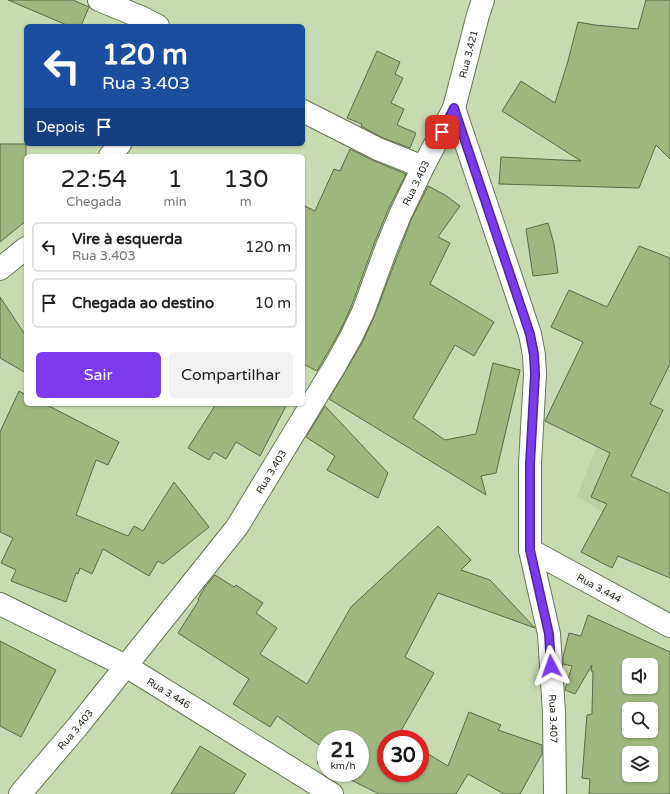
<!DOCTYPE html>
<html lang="pt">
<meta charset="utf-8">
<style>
:root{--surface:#fff;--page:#f2f2f2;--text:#202124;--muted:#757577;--line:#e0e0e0;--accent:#7c3aed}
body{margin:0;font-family:"Varela Round",sans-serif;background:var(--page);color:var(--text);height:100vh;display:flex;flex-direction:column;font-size:15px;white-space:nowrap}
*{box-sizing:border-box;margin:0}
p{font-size:13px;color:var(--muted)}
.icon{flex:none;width:22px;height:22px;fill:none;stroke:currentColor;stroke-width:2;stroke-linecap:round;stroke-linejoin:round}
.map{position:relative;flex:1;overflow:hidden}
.panel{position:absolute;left:24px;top:154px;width:281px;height:252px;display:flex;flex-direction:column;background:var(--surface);border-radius:6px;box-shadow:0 1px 3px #0004}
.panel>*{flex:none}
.hud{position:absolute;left:24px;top:24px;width:281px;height:122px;border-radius:6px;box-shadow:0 1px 3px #0004;background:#1a4fa0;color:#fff;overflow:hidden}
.fabs{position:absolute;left:622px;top:658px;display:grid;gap:8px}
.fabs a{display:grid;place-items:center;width:36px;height:36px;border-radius:6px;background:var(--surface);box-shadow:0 1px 3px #0004;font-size:20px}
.speed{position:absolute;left:317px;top:730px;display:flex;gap:8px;font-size:20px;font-weight:700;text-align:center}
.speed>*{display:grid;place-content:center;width:52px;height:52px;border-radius:50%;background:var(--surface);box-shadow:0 1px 3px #0004;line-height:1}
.speed small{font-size:10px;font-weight:400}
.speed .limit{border:6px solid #d22;background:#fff;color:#111}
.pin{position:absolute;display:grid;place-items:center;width:34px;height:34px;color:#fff;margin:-17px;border-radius:8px;box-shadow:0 2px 6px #0006}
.me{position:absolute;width:44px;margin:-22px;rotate:356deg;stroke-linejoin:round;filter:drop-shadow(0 0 3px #0008)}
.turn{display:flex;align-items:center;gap:14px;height:84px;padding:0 12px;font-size:18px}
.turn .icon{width:52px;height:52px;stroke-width:2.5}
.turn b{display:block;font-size:28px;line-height:34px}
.then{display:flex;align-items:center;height:38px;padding:0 12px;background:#0003;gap:8px;font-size:15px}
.eta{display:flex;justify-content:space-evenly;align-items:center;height:68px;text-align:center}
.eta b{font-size:24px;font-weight:600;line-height:28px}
.button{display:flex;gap:8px;margin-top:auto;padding:8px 12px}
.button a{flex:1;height:46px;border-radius:6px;background:var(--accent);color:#fff;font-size:16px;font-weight:600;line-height:46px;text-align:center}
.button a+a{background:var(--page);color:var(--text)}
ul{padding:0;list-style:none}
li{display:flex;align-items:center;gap:12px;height:50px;margin:0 8px 6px;padding:0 4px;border:2px solid var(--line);border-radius:6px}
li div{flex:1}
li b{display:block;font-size:15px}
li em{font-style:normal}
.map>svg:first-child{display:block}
</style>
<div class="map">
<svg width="670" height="794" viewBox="0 0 670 794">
<rect width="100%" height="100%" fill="#c7dab2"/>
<!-- built -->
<path fill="#bbd1a3" d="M670,364v179l-37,-15 -30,-16 -26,-16 20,-49z"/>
<!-- building -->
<path fill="#9db77f" stroke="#5b6b48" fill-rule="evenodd" d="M8,0h65l16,7 -8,19h-12z
M646,0h24v159l-14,-14 -17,43 -140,-4 2,-27 80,4 -79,-50 19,-30 34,22 13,-42 10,-39 17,3 43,4z
M377,51l23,11 -5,12 8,4 -12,25 13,6 -7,16 19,8 -6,15 -27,-10 -22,-12 1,-2 -15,-6z
M0,144h26v77l-26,21z
M350,149l22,11 34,14 -18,36 -14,34 -23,63 -11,24 -23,40 -14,-7v-159l12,6 19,-42 6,2z
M428,186l17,9 15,11 -22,31 12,6 -20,41 64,38 -20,34 -19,-11 -42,73 32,22 31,-6 17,-71 27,7 -24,103 -15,3 5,19 -157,-96 33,-56 12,-26 24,-63 13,-34z
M548,223l6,21 4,29 -25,3 -7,-47z
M639,246l31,12v106l-20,40 13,6 -32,66 39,18v84l-52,-22 -6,12 -31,-16 26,-48 -16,-7 19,-44 -65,-32 38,-79 -32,-15 18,-37 38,17z
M0,297l26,39v37l-26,-15z
M19,391l7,4v9h19l74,38 -11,23 -12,-5 -20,55 52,21 6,-10 9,5 31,-49 35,45 -46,37 -5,-3 -9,15 -46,-27 -11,25 -12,-6 -2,6 -2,-1 -10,29 -55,-21 5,-11 -15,-7 12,-25 -13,-6v-100z
M216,404h71l-27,52 -24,-14 -10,17 -12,-7 -5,8 -21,-12z
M325,406l63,67 -10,25 -51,-28 8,-14 -29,-19z
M438,526l33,34 -10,10 29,10 45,48 -97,-35 -33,64 29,16 -36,63 5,3h-17v34h34v-24l28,17 21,-54 32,13 -3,5 44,15v9l-22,40h-16l-36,-20 -12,20h-77l-42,-21h23v-34h-34v29l-9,-5 8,-14 -48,-33 -7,11 -37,-23 16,-25 -71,-46 21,-33 -1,-1 7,-12 10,-12 19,12 2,-2 27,18 -7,10 21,15 -17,26 47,30 44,-77z
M588,615l82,37v142h-81l1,-15 -8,-1 5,-63 5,-1 1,-43h-2l1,-6 -17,29 -10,-4 7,-24 -9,-2v-7l6,-24 12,3zM629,665h22v22h-22zM629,709h22v22h-22zM629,753h22v22h-22z
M0,641l56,29 -35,67 -21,-11z
M200,746l46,28 -12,20h-63z"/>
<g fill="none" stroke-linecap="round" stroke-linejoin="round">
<defs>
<g id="minor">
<path d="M99,0l44,18 15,8"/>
<path id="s1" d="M454,108l76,226 4,21 1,19 -5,90v86l19,84 5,79 1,81"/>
<path d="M303,111l75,38 45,18"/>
<path d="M110,156l10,-12"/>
<path d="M0,269l26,-21"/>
<path id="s2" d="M530,550l140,76"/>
<path id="s3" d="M0,604l126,62 206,128"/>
<path id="s4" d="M20,794l58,-68 159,-199 99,-163 15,-27 12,-25 23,-63 14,-34 23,-48 31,-59 24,-93 5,-15"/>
</g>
</defs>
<!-- minor casing -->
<use href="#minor" stroke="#677854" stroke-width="24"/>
<!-- minor -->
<use href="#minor" stroke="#fff" stroke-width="22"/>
</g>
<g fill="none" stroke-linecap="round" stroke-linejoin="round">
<defs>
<path id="route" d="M442,132l12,-24 76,226 4,21 1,19 -5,90v86l19,84 2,32"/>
</defs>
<!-- route casing -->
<use href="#route" stroke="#51269a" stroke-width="10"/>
<!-- route -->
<use href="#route" stroke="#7c3aed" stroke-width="7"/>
</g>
<g text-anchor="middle" stroke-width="3" stroke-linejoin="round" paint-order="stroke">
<!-- street labels -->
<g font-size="10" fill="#232a1b" stroke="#d4e7bf">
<text dy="4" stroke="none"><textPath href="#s4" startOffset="873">Rua 3.421</textPath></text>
<text dy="4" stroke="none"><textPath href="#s4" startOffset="733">Rua 3.403</textPath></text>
<text dy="4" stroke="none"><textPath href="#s4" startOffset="409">Rua 3.403</textPath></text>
<text dy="4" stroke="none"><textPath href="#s2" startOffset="79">Rua 3.444</textPath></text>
<text dy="4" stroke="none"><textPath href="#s3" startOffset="191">Rua 3.446</textPath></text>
<text dy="4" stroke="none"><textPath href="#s1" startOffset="626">Rua 3.407</textPath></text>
<text dy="4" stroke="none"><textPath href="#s4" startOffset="85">Rua 3.403</textPath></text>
</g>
</g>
</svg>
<div class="fabs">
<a><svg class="icon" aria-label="sound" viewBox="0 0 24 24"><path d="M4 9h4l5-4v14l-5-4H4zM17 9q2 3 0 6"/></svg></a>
<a><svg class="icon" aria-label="search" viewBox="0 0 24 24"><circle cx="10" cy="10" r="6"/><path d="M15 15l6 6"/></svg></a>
<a><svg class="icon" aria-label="layers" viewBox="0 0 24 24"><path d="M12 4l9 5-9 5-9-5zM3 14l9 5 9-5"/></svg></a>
</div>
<div class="speed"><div>21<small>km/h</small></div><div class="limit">30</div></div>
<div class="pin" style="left:442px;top:132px;background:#d93025"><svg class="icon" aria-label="arrive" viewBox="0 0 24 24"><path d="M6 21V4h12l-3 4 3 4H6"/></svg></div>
<svg class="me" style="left:551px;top:666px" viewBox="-20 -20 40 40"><path d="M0-17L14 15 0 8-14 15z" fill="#7c3aed" stroke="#fff" stroke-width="4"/></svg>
<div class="hud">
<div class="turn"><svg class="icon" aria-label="left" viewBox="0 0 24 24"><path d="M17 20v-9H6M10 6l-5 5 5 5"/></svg><div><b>120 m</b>Rua 3.403</div></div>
<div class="then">Depois<svg class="icon" aria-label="arrive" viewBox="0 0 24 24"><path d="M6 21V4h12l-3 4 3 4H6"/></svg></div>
</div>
<section class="panel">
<div class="eta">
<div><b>22:54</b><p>Chegada</p></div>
<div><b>1</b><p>min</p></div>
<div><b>130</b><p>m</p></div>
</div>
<ul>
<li><svg class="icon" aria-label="left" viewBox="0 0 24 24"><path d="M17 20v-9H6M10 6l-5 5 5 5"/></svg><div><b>Vire à esquerda</b><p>Rua 3.403</p></div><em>120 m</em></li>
<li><svg class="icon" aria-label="arrive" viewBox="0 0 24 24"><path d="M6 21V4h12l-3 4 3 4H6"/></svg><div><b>Chegada ao destino</b></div><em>10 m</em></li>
</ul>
<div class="button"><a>Sair</a><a>Compartilhar</a></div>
</section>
</div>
